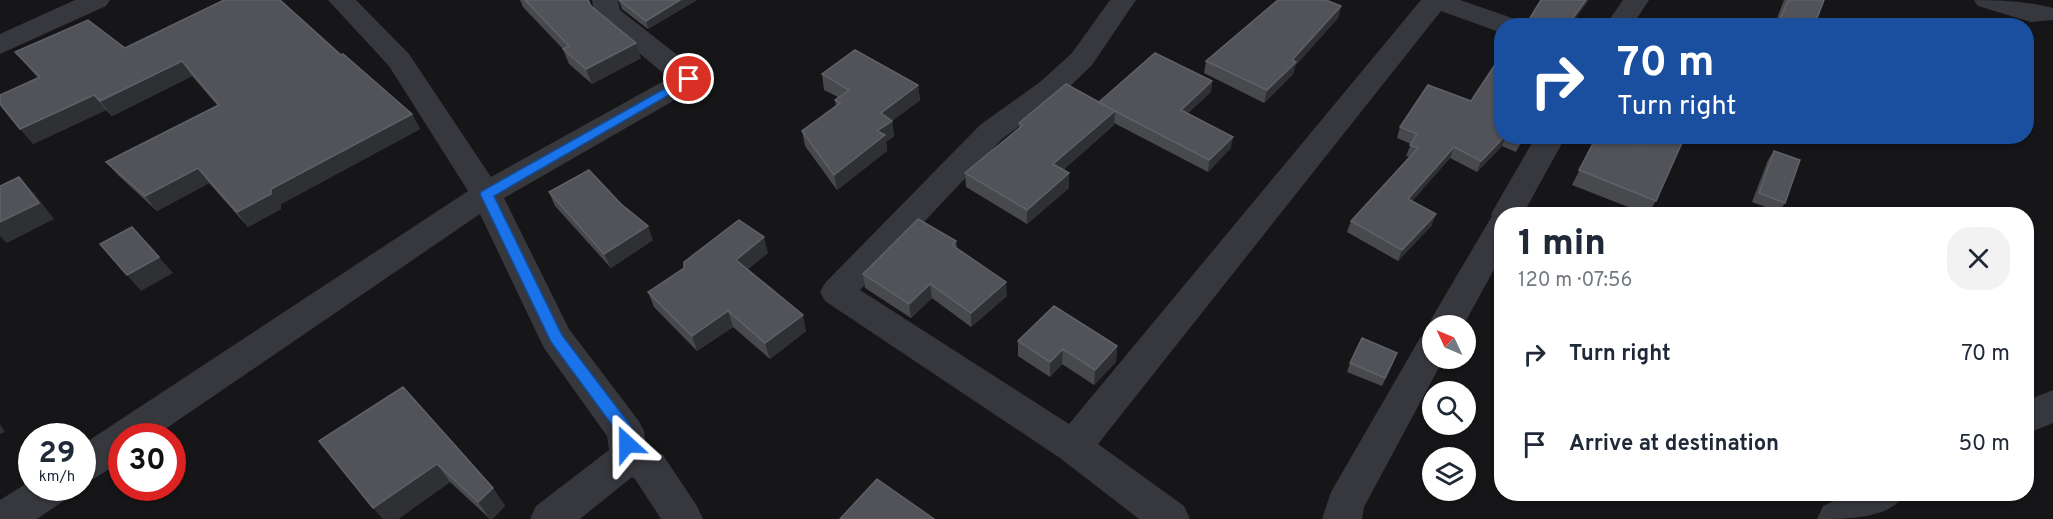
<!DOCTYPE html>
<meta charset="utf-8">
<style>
:root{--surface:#fff;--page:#f2f2f3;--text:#1f2937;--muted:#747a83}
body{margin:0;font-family:Overpass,sans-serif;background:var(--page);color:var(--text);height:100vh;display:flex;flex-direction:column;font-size:22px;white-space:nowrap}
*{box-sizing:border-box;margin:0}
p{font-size:20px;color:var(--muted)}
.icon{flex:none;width:33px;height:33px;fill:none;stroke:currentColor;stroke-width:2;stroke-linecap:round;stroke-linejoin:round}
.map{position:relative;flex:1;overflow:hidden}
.panel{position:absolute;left:1494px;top:207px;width:540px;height:294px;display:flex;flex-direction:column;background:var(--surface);border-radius:24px;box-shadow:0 2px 4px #0004}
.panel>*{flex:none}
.banner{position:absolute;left:1494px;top:18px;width:540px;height:126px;border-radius:24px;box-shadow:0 2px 4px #0004;background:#1a4fa0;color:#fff;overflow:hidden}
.needle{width:39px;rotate:314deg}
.buttons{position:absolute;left:1422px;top:315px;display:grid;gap:12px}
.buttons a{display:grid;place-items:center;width:54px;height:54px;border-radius:50%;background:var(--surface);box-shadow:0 2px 4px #0004;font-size:30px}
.speed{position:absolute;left:18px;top:423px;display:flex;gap:12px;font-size:30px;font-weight:700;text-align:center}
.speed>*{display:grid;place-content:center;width:78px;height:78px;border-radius:50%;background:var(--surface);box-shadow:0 2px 4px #0004;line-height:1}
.speed small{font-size:15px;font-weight:400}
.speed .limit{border:9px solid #d22;background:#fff;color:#111}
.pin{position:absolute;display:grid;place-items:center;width:51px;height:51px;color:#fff;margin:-26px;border:3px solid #fff;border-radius:50%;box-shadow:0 2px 6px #0007}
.me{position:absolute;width:66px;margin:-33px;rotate:336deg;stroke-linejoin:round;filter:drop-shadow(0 0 4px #0008)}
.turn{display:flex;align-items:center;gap:21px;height:126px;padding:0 24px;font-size:27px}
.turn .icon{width:78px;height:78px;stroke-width:2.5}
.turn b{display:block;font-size:42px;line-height:51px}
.round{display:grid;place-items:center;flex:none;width:63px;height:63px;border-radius:24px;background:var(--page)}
.headline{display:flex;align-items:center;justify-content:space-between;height:102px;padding:0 24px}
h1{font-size:36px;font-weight:800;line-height:45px}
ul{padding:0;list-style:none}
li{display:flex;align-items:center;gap:18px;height:90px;padding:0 24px}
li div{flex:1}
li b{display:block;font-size:22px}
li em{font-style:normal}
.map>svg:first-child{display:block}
</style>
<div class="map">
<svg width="2053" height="519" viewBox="0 0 2053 519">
<rect width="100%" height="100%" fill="#161618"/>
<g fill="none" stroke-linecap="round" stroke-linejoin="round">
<!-- minor -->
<path fill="#37383d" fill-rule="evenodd" d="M75,0h35l-4,6 -106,48v-20z
M328,0h28l53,54 82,123 178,-99 -71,-59 -4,-6 -2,-13h26l2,10 79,62 4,7 -4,7 -195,112 65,131 69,91 6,11 2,16 17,8 34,51 6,13h-42l-26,-40 -3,-2 -52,42h-50l6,-13 73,-56 -2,-14 -63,-88 -64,-134 -325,222h-33v25l-27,17 -13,4v-37l386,-254 -79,-125z
M1110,0h26l-44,65 -32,31 -58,43 -142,151 209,134 352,-424h39l58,20 3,6h-19v7l-61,-22 -343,433 86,62 6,13h-51l-79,-61 -235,-157 -5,-9 5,-9 155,-158 60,-43 32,-29z
M1623,0h26l-17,26h-27z
M1974,0c27,0 53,1 79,8v12l-22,2 -53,-16z
M1536,136h30l-43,78h-21v41l-39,71h-31v32h12l-80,149 -2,12h-40l9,-27 89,-154 12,-4 -4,-8 5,-10 59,-100 -1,-2z
M2053,390v33l-27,11v-33z
M32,480v8h38l-5,12 -28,19h-37v-19z
M1849,494h56c-15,25 -57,25 -88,25l6,-13z"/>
</g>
<!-- wall -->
<path fill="#47494d" d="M520,0h69l1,4 51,54 -49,26 -23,-20 -6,-15 -40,-42z
M619,0h78l-49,29 -26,-20z
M1784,0h40l-10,26h-40z
M1341,6l-3,12 -43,48 -2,8 -29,29 -60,-30 2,-12z
M125,48l216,7 71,59 8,15 -139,75v5l-33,18 -39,-44 -52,28 -38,-35 -13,-14 111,-57 -25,-29 -80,40 -6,-6 -73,34 5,-66 -23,-26z
M822,74l96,11 2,15 -28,21 2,15 -8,6 1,9 -50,39 -32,-44 -3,-15 34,-25 -1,-6 3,-3 -14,-7z
M1212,81l-1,11 -23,21 43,35 -23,24 -94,-49v2l-51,45 6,18 -42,36 -61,-37 -1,-14 54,-45v-5z
M1400,127l102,9h23l-9,16 -14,-6 -25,26 -27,-14 -38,43 20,24 -34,36 -51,-29 4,-11 59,-64 -4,-1 5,-12 -14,-6z
M1597,136l42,8 4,-8h42l-29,65 -8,13h-2l-74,-29z
M1774,151l11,52 -6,9 -27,-10 16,-42z
M549,192l104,48 -42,28 -56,-62z
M956,241l1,7 50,48 -36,31 -39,-29 -21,20 -46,-30 -2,-14z
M768,253l-20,16 58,62 -36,28 -37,-32 -36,24 -43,-44 -6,-15z
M1018,341l99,5 -1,16 -22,23 -32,-21 -12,13 -32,-21z
M1394,361l-12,25 -35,-14 3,-9z
M403,387l90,101 12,18 -13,13h-2l-40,-37 -52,37z"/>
<!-- shaded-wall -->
<path fill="#2f3033" d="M680,0h17l-49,29 -2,-8z
M1586,0h3l-19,26h-3z
M1341,6l-3,12 -43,48 -2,8 -29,29 3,-13 25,-30z
M636,43l5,15 -49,26 -6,-15z
M182,61l10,15 -80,40 -12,-15z
M1212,81l-1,11 -32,29 2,-11z
M918,85l2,15 -28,21 2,15 -8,6 1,9 -50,39 -3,-15 43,-44 4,-18z
M94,95l12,15 -73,34 -13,-15z
M1115,111l-1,14 -61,54v-15z
M412,114l8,15 -139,75v5l-33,18 -11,-15 34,-23z
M1505,136h1l-4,10 -25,26 4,-11z
M1233,137l-2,11 -23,24 1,-12z
M1454,147l-4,11 -46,53 4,-12z
M198,168l11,15 -52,28 -12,-15z
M1069,173v15l-42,36v-14z
M19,177l15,16 20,26 -47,24 -7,-7v-14z
M1436,214l-4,11 -34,36 4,-11z
M648,226l5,14 -42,28 -7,-14z
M764,237l4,16 -28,22 -4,-15z
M159,257l14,16 -32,18 -14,-16z
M1006,282l1,14 -36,31v-14z
M930,284l2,14 -21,20 -2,-14z
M728,311l5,16 -36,24 -5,-15z
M803,315l3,16 -36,28 -5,-16z
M1117,346l-1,16 -22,23 1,-15z
M1063,349l-1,15 -12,13v-15z
M0,424l5,8 -5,2z
M437,464l13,18 -52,37h-15l-10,-11z
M493,488l12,18 -13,13h-2l-12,-17z"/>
<!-- building -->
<path fill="#525359" stroke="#5f6168" stroke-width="1.5" d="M224,0h56l61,55 2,-1 69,60 -141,75v5l-34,18 -39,-44 -53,28 -39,-34 113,-57 -37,-44 -82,40 -6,-6 -74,34 -20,-25v-9l40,-18 -25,-25 73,-32 37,28z
M525,0h63l3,6 45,37 -50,26 -23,-20 6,-3z
M619,0h61l-34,21z
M1278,0h48l15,6 -49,54 4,2 -29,28 -61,-29z
M1541,0h45l-19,26h-42z
M1788,0h36l-10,26h-37z
M855,50l63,35 -37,28 11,8 -15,10 8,4 -51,40 -32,-44 38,-28 -5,-3 14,-10 -27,-16z
M1155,53l57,28 -31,29 52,27 -24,23 -94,-49 -16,-9z
M1502,54v82h3l-24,25 -27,-14 -46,52 28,15 -34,36 -51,-29 67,-73 -8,-3 7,-11 -17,-7 28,-42 43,16z
M1066,84l49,27 -62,53 16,9 -42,37 -62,-37 58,-48 -4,-2z
M1511,136h12l-2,4z
M1597,136h23l20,8 4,-8h41l-29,65 -77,-31z
M1774,151l26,9 -15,43 -26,-10z
M589,170l32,34 27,22 -44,28 -55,-62z
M19,177l20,26 -39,19v-36z
M918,219l38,22 -4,4 54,37 -35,31 -41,-29 -21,20 -46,-30z
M739,220l25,17 -28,23 67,55 -38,28 -37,-32 -36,25 -44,-44 36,-24v-6z
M132,227l27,30 -32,18 -27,-31z
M1054,306l63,40 -22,24 -32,-21 -13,13 -32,-21z
M1362,338l35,15 -12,25 -35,-15z
M403,387l90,101 -15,14 -41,-38 -64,44 -54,-67z
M877,479l57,40h-94z"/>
<!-- route -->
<path fill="#1a73e8" stroke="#114b97" stroke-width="1.5" d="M689,75l6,4 -2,2 -199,115 68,139 69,91 4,18 -2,5 -6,2 -5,-2 -4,-16 -67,-91 -71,-148 2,-3z"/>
</svg>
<div class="buttons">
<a><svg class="needle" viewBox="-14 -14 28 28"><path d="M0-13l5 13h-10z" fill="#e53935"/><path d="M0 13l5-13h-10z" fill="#747a83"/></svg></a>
<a><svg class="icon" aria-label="search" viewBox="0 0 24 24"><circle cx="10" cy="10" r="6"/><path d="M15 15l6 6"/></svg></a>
<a><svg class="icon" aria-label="layers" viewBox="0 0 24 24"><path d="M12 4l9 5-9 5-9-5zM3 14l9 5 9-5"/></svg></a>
</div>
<div class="speed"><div>29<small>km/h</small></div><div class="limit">30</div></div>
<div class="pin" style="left:689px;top:79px;background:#d93025"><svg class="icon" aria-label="arrive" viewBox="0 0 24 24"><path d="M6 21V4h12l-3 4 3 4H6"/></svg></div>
<svg class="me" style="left:627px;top:444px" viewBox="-20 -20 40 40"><path d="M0-17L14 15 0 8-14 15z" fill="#1a73e8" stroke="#fff" stroke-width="4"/></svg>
<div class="banner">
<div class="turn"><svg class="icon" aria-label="right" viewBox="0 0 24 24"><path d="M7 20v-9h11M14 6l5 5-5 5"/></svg><div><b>70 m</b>Turn right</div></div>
</div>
<section class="panel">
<div class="headline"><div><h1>1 min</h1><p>120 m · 07:56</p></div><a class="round"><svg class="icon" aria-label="close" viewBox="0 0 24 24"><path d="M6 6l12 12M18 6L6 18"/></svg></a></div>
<ul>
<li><svg class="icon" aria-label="right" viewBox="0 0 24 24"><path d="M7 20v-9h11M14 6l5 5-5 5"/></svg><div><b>Turn right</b></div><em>70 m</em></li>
<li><svg class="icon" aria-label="arrive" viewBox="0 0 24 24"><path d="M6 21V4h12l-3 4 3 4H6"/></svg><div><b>Arrive at destination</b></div><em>50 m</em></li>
</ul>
</section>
</div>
